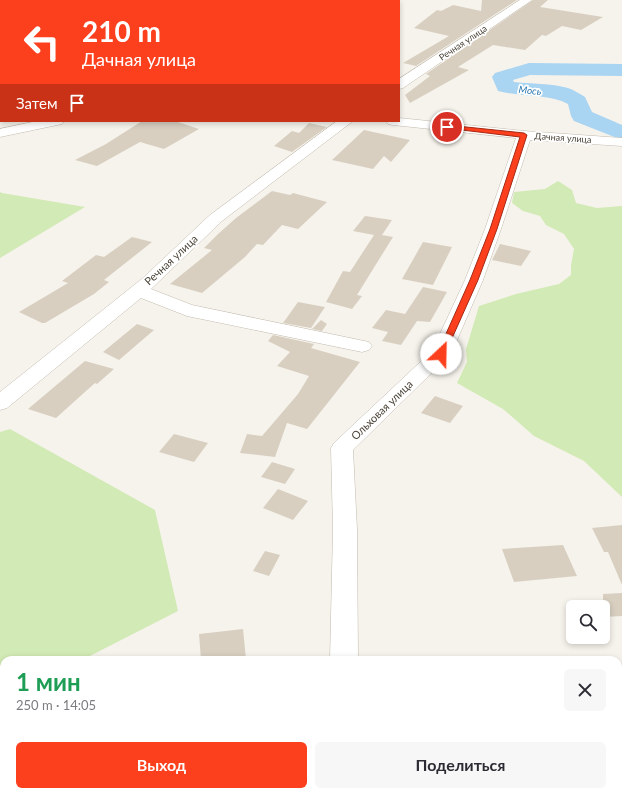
<!DOCTYPE html>
<html lang="ru">
<meta charset="utf-8">
<style>
:root{--surface:#fff;--page:#f7f7f7;--text:#2b2b33;--muted:#7c7c81;--accent:#fc3f1d}
body{margin:0;font-family:Lato,sans-serif;background:var(--page);color:var(--text);height:100vh;display:flex;flex-direction:column;font-size:15px;white-space:nowrap}
*{box-sizing:border-box;margin:0}
p{font-size:13px;color:var(--muted)}
.icon{flex:none;width:22px;height:22px;fill:none;stroke:currentColor;stroke-width:2;stroke-linecap:round;stroke-linejoin:round}
.map{position:relative;flex:1;overflow:hidden}
.drawer{position:absolute;left:0px;top:656px;width:622px;height:140px;display:flex;flex-direction:column;background:var(--surface);border-radius:12px 12px 0 0;box-shadow:0 2px 6px #0003}
.drawer>*{flex:none}
.guide{position:absolute;left:0px;top:0px;width:400px;height:122px;box-shadow:0 2px 6px #0003;background:#fc3f1d;color:#fff;overflow:hidden}
.controls{position:absolute;left:566px;top:600px;display:grid;gap:8px}
.controls a{display:grid;place-items:center;width:44px;height:44px;border-radius:6px;background:var(--surface);box-shadow:0 2px 6px #0003;font-size:20px}
.pin{position:absolute;display:grid;place-items:center;width:34px;height:34px;color:#fff;margin:-17px;border:2px solid #fff;border-radius:50%;box-shadow:0 1px 4px #0007}
.me{position:absolute;width:44px;margin:-22px;rotate:24deg;stroke-linejoin:round;filter:drop-shadow(0 0 3px #0008)}
.turn{display:flex;align-items:center;gap:14px;height:84px;padding:0 16px;font-size:18px}
.turn .icon{width:52px;height:52px;stroke-width:2.5}
.turn b{display:block;font-size:28px;line-height:34px}
.then{display:flex;align-items:center;height:38px;padding:0 16px;background:#0003;gap:8px;font-size:15px}
.round{display:grid;place-items:center;flex:none;width:42px;height:42px;border-radius:6px;background:var(--page)}
.summary{display:flex;align-items:center;justify-content:space-between;height:68px;padding:0 16px}
h1{font-size:24px;font-weight:700;line-height:30px;color:#1e9e55}
.button{display:flex;gap:8px;margin-top:auto;padding:8px 16px}
.button a{flex:1;height:46px;border-radius:6px;background:var(--accent);color:#fff;font-size:16px;font-weight:700;line-height:46px;text-align:center}
.button a+a{background:var(--page);color:var(--text)}
.map>svg:first-child{display:block}
</style>
<div class="map">
<svg width="622" height="796" viewBox="0 0 622 796">
<rect width="100%" height="100%" fill="#f6f3ec"/>
<!-- green -->
<path fill="#d2eab5" d="M558,181l14,9 4,13 21,5 25,-2v291l-38,-36 -50,-25 -31,-27 -46,-26 10,-21 -1,-13 13,-43 37,-12 43,-10 12,-9v-10l3,-16 -10,-15 -18,-9 -6,-9 -17,-5 -11,-8 2,-11 31,-3z
M0,192l2,1 83,14 -85,51z
M10,429l145,81 23,101 -96,49h-78v19l-4,1v-248z"/>
<g fill="none" stroke-linecap="round" stroke-linejoin="round">
<!-- river -->
<path fill="#a9d4f2" fill-rule="evenodd" d="M529,63l93,1v12l-92,-1 -17,5 1,2c17,2 37,1 54,6 6,2 12,6 17,9l7,15 30,13v15l-48,-19 -3,-5 -3,-12c-19,-10 -48,-7 -70,-13l-6,-14 3,-4z"/>
</g>
<!-- building -->
<path fill="#d8cfc1" d="M482,0h35l-101,66 -13,-3 46,-27 -35,-8 23,-18 4,1 12,-6 28,6z
M533,0h15l-8,7 63,10 -22,13 -19,-4 -16,10 -4,-1 -17,15 -32,-5 -35,22 11,3 -59,33 -5,-8 25,-19 -4,-2z
M142,121h33l24,8 -35,20 -24,-7 -43,24 -22,-6 31,-16z
M309,123l18,4 -35,25 -18,-6 18,-15 7,2z
M364,130l46,10 -19,22 -7,-6 -11,13 -41,-9z
M272,191l18,4 3,-2 34,9 -29,27 -16,-4 -19,20 -6,-1 -12,13 -43,36 -32,-9 42,-34 -8,-2 13,-13 19,-17z
M365,216l27,4 -10,15 11,2 -36,58 5,1 -10,13 -26,-7 17,-31 7,1 24,-37 -21,-4z
M132,237l20,5 -48,38 5,2 -15,12 -49,29h-3l-23,-11 49,-29 -6,-2 34,-26 8,2z
M423,242l29,5 -19,38 -31,-6z
M500,244l31,7 -10,15 -29,-6z
M423,287l24,5 -17,30 -13,-1 -16,24 -19,-4 6,-9 -16,-4 14,-18 19,4z
M298,302l27,5 -14,21 -28,-5z
M321,320l6,4 -5,7 -10,-2z
M137,324l17,6 -35,30 -16,-8z
M273,335l41,9 -3,4 49,14 -53,67 -20,-6 -12,34 -35,-4 7,-19 15,2 36,-42 11,-18 -32,-10 13,-14 -22,-11z
M85,361l29,8 -17,15 -2,-1 -39,35 -28,-9z
M435,396l28,10 -13,17 -29,-10z
M174,434l34,9 -14,19 -35,-10z
M272,462l23,7 -10,15 -24,-7z
M278,489l30,12 -15,19 -30,-12z
M622,525v60l-14,-33h-4l-12,-24z
M563,545l14,31 -63,6 -12,-33z
M265,551l15,4 -11,21 -16,-5z
M622,593v23l-19,1v-23z
M243,629l3,30 -45,1 -2,-26z"/>
<g fill="none" stroke-linecap="round" stroke-linejoin="round">
<defs>
<path id="minor" d="M520,0h12l-129,88 -4,1v-10z
M399,118l125,13 98,7v8l-92,-6 -29,89 -18,51 -32,74 -98,96 4,79 1,131h-28l3,-131 -2,-81 3,-5 98,-92 33,-71 20,-51 31,-91 -123,-13 -5,-1 -2,-3h13z
M37,121h27l-2,3 -62,13v-8z
M337,121h16l-131,100 -71,68 41,16 177,37 3,4 -3,4 -7,2 -175,-36 -46,-18 -134,110 -7,2v-18l143,-114 67,-63z
M622,725v26l-4,1v-26z"/>
</defs>
<!-- minor casing -->
<use href="#minor" stroke="#c2bbae" stroke-width="1"/>
<!-- minor -->
<use href="#minor" fill="#fff" fill-rule="evenodd"/>
</g>
<!-- route -->
<path fill="#fc3f1d" stroke="#a42913" d="M447,125l77,8 3,2 -30,94 -19,51 -33,74 -4,2 -4,-2 33,-74 20,-51 30,-92 -75,-9 -1,-1z"/>
<g text-anchor="middle" stroke-width="3.5" stroke-linejoin="round" paint-order="stroke">
<!-- far-street labels -->
<g font-size="9" fill="#4b4439" stroke="#fff">
<text transform="translate(463 43) rotate(-34)" y="3">Речная улица</text>
<text transform="translate(563 138) rotate(4)" y="3">Дачная улица</text>
</g>
<!-- far-water labels -->
<g font-size="10" font-style="italic" fill="#2e7ab2" stroke="#fff">
<text transform="translate(530 90) rotate(6)" y="4">Мось</text>
</g>
<!-- street labels -->
<g font-size="11" fill="#4b4439" stroke="#fff">
<text transform="translate(171 260) rotate(-43)" y="4">Речная улица</text>
<text transform="translate(382 410) rotate(-44)" y="4">Ольховая улица</text>
</g>
</g>
</svg>
<div class="controls">
<a><svg class="icon" aria-label="search" viewBox="0 0 24 24"><circle cx="10" cy="10" r="6"/><path d="M15 15l6 6"/></svg></a>
</div>
<div class="pin" style="left:447px;top:127px;background:#d93025"><svg class="icon" aria-label="arrive" viewBox="0 0 24 24"><path d="M6 21V4h12l-3 4 3 4H6"/></svg></div>
<svg class="me" style="left:441px;top:354px" viewBox="-20 -20 40 40"><circle r="19" fill="#fff"/><path d="M0-13L10 11 0 6-10 11z" fill="#fc3f1d"/></svg>
<div class="guide">
<div class="turn"><svg class="icon" aria-label="left" viewBox="0 0 24 24"><path d="M17 20v-9H6M10 6l-5 5 5 5"/></svg><div><b>210 m</b>Дачная улица</div></div>
<div class="then">Затем<svg class="icon" aria-label="arrive" viewBox="0 0 24 24"><path d="M6 21V4h12l-3 4 3 4H6"/></svg></div>
</div>
<section class="drawer">
<div class="summary"><div><h1>1 мин</h1><p>250 m · 14:05</p></div><a class="round"><svg class="icon" aria-label="close" viewBox="0 0 24 24"><path d="M6 6l12 12M18 6L6 18"/></svg></a></div>
<div class="button"><a>Выход</a><a>Поделиться</a></div>
</section>
</div>
